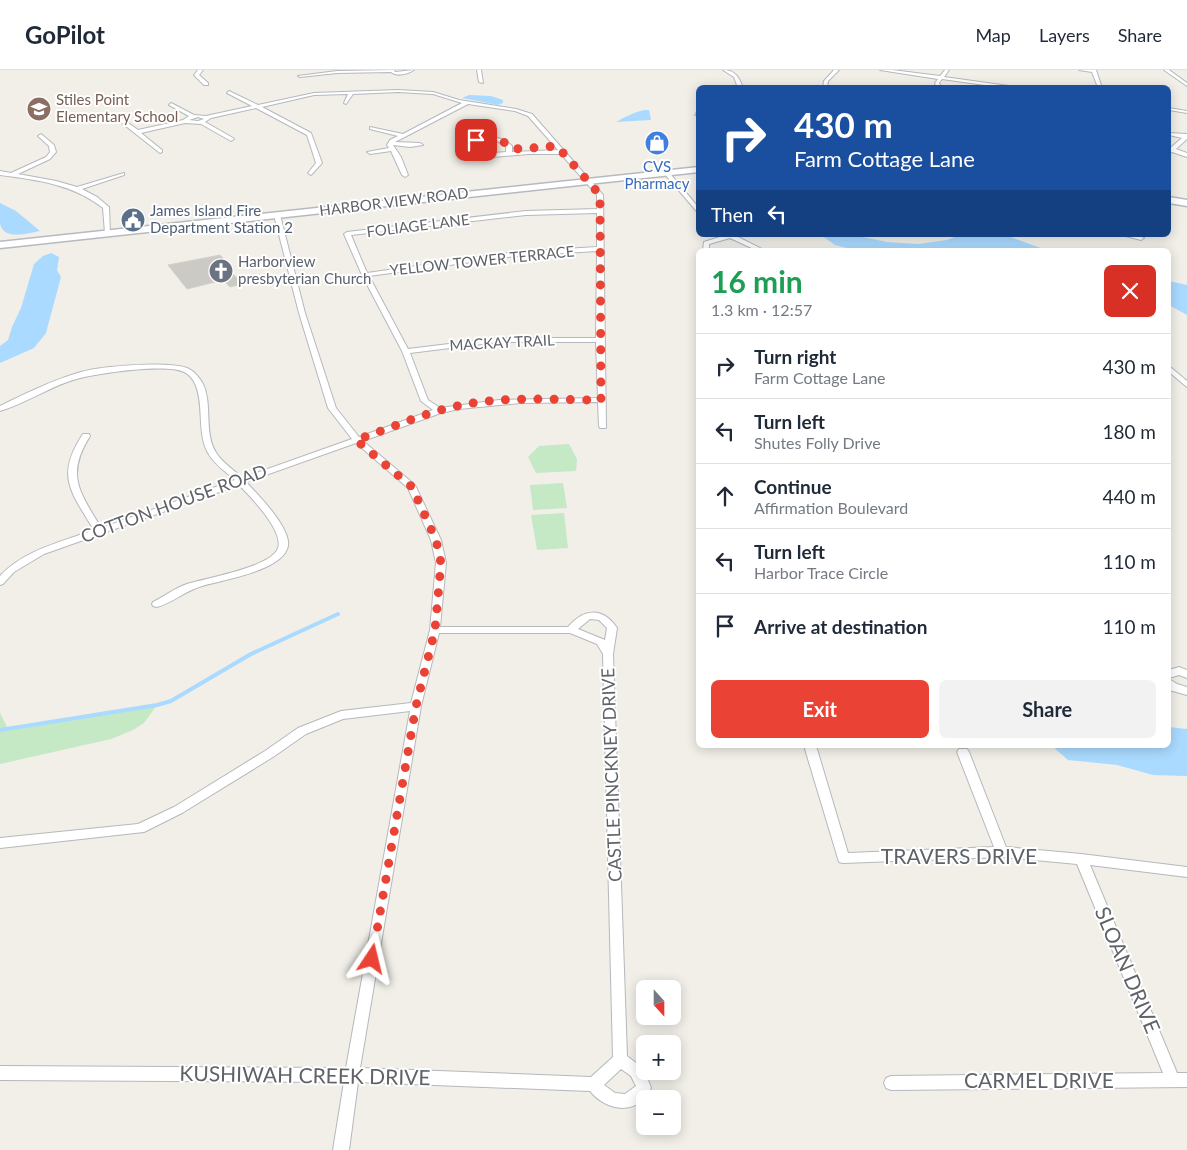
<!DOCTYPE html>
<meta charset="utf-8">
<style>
:root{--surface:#fff;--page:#f2f2f3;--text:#1f2937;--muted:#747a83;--line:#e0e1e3;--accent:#ea4335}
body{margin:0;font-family:Lato,sans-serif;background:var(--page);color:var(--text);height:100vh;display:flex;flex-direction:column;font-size:19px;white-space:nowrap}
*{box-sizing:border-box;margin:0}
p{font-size:16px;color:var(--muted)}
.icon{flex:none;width:28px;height:28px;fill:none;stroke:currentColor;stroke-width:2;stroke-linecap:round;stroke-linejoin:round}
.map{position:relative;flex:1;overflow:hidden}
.side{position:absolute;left:696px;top:178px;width:475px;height:500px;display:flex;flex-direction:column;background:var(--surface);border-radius:8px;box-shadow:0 2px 12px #0003}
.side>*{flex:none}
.guide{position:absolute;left:696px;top:15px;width:475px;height:152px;border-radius:8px;box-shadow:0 2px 12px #0003;background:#1a4fa0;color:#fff;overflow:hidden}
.needle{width:32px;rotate:159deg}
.tools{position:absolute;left:636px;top:910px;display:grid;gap:10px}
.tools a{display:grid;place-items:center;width:45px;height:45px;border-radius:8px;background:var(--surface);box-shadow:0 2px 12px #0003;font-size:25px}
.pin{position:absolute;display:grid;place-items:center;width:42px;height:42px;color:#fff;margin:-21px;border-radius:10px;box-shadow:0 2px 8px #0006}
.me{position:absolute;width:55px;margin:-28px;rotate:10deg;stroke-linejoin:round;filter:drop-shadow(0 0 4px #0008)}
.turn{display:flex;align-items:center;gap:18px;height:105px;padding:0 15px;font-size:22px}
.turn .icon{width:65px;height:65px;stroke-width:2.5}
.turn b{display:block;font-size:35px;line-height:42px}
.then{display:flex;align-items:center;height:48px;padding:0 15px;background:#0003;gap:10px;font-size:19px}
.round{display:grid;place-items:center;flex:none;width:52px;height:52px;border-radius:8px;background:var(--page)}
.summary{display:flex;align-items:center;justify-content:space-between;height:85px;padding:0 15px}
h1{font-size:30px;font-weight:700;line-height:38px;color:#1e9e55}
.button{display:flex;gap:10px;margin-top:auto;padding:10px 15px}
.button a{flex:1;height:58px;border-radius:8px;background:var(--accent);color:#fff;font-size:20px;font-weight:700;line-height:58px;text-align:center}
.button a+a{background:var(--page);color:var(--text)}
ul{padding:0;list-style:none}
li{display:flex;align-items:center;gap:15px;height:65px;padding:0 15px;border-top:1px solid var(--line)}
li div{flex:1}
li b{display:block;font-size:19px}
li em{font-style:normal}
header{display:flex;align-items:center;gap:30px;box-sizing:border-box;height:70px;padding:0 25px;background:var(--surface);border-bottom:1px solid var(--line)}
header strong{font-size:24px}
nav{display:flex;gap:28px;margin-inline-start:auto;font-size:18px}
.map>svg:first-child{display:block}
</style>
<header>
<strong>GoPilot</strong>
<nav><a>Map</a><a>Layers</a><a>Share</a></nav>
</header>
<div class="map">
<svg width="1187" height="1080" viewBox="0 0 1187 1080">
<rect width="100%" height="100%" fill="#f1efe8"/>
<!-- green -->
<path fill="#c5e8c5" d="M569,374l8,15 -1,12 -40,2 -8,-16 11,-11z
M563,413l4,25 -34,2 -3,-25z
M564,443l4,35 -31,2 -6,-35z
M157,635l-13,18 -11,7 -22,9 -111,25v-51l8,16z"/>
<!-- water -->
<path fill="#aadaff" d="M469,25l22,1 12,4v3l-5,2 -36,-7z
M645,40h4l2,10 -35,2c7,-4 20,-11 29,-12z
M0,133l16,8 24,20c-11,2 -36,10 -40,-7 0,-6 0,-14 0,-21z
M821,165h32l34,7 31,2 29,-4 13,-5h45l41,15h-191l-20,-5z
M51,183l8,4 -2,13 4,7 -15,56 -12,15 -34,15v-17l8,-6 4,-13 9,-19 13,-44 9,-8z
M1169,211l18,4v30l-18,-10z
M1169,657l18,2v47l-34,-1 -36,-10 -49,-5 -16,-14 117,-1z"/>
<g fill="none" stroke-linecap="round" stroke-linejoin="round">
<!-- stream -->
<path stroke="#aadaff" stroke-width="4" d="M0,660l157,-25 14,-4 80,-47 87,-40"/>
</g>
<!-- building -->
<path fill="#cccac5" stroke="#d6d1c6" d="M220,185l13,13 -5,1 15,15 -13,3 -7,-7 -36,9 -19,-24z"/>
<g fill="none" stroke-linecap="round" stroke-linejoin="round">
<defs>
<path id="minor" d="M198,0h5l-4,5 9,8v2h-4l-10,-10z
M394,0l1,2 19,-2c-6,4 -17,7 -23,2l-54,1 -37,4 -2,-1 39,-5z
M477,0h4l2,13 -4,-1z
M723,0c12,0 16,7 20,18h-5l-4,-11z
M834,0h5l-11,11 -1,7h-4l1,-7z
M880,0h12l48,6 5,-6h4l-5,7 79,11h-17l-64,-9 -3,4 3,5h-5l-2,-5 3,-4z
M1079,0h17l5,15 -1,3h-5l2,-3 -5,-13z
M1164,0h5l18,13v3z
M398,20l35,2 26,8 57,9 16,5 71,81 3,233h-6l-1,-2 -1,-24 -78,1 -61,6 -18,4 -78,28 52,44 26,55 5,23 -6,64h128c16,-19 35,-20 49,1l-4,26 14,402 17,13 7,19c-12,28 -44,24 -61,3l-232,-9 -9,68h-16l11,-68 -344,-2v-14l346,2 64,-357 -67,8 -37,15 -33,23 -91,56 -38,19 -144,16v-10l138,-14 36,-17 91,-56 33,-23 43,-17 70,-8 19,-73 6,-67 -5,-23 -23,-52 -52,-45 -110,39c13,14 39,40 42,59 4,29 -67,39 -86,45 -17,5 -30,17 -45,21l-4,-1 -1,-2 1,-2c12,-6 22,-14 34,-18 19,-6 85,-17 91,-36 6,-17 -28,-52 -39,-63l-195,69 -30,18 -11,12 -3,1v-9c24,-26 61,-34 94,-46 -23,-38 -39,-54 -11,-96h6l1,2c-25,40 -10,56 11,92l134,-48c-9,-8 -21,-16 -27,-27 -11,-20 -4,-46 -12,-67 -2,-6 -7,-12 -12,-14 -19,-9 -94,2 -114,9 -24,8 -46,23 -70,30v-5c26,-13 53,-26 81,-34 21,-6 86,-11 106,-4 7,3 12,9 16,16 10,21 0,50 14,70 6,9 17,16 25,24l110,-39 -24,-31 -29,-95 -25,-98 3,-2 3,2 25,98 31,95 23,29 74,-27 -12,-9 -19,-50 -40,-76 -18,-41 3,-2 179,-21 71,-2v-14l-36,-41h-32l-48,4 -11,-4 -5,-4 1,-7c16,-7 32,-10 46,3v6l46,-2 -30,-34 -13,-5 -47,-7 -73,38 25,1 3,2 -13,2 -17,-2 8,12 7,18 -3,2 -3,-2 -11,-24 -21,3 -3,-2 22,-4 -2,-3 3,-5 8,-4 -28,-7v-2l33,7 59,-31 -29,-9 -35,-2 -45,2 -7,10 -2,-1 4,-9 -34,1 -52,12 49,26 11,30 -11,12 -3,-2 8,-10 -9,-28 -51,-27 -45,10 -6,4 28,16 1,1 -3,2 -30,-17 -16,-1 -44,10 21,17v2l-2,1 -47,-37 4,-1 21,15 45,-10 6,-4 -20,-11 2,-2 23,12 12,1 46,-10 -25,-13 2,-2 29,14 56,-12zM198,47l6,2 -6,2 -9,-1zM484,70c9,-1 15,1 22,6v6l-25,2 -10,-5v-4zM597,143v34l-81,5 -149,21 -16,-38 175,-20zM597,181l-1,87h-98l-90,11 -39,-73 147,-20zM498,272h98l2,56 -99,2 -59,8 -12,-8 -18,-47zM590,549l9,1 8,8 -2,12 -27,-11zM439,563h131l27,11 6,10 10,403 -22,20 -231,-9 61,-362zM621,999l10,7 5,10 -11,8 -10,-1 -11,-8z
M697,23h2v7l-2,-1z
M1169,38l18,3v2l-18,-3z
M697,42h2v3h-4z
M1169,63l18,1v5l-11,10 11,4v4l-15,-5 -3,1v-4l13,-11 -13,-3z
M41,64l13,11 2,7 -6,7 -32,15 38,7 21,6 47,-14v2l-42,14 15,8 12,10 1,27 -5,-1 -2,-25c-30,-24 -66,-28 -103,-33v-4l11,2 35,-16 4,-5 -1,-6 -10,-9 -1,-1z
M663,100h4l32,38v6l-36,-42z
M726,165h8l30,15h-8l-26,-12 -21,6v6h-6l1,-8z
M1122,165h13l9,3 -3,2z
M1169,296l18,15v6l-18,-15z
M1179,597l8,3v8l-8,-3 -10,3v-8z
M1169,609l8,5 10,3v8l-18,-5z
M812,675l3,1 2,3 31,104 146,-6 -37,-95 2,-3h8l2,3 37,95 75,7 106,13v10l-97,-12 87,208h10v14l-296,3 -5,-2 -2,-5 2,-5 5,-2 272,-3 -86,-209 -75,-7 -159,6 -4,-1 -34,-113 2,-3z"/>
<path id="secondary" d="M699,97v5l-699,76v-6z
M1169,127l18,3v6l-18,-3z"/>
</defs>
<!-- minor casing -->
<use href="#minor" stroke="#b5b8bc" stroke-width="2"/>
<!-- secondary casing -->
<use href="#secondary" stroke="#b6babf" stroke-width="3"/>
<!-- minor -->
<use href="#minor" fill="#fff" fill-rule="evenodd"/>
<!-- secondary -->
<use href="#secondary" fill="#fff" fill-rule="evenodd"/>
</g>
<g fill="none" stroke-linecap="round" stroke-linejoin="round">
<!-- route -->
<path stroke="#ea4335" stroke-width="9" stroke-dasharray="0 16.2" d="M372,889l44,-253 19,-76 6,-67 -5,-23 -24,-53 -56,-47c35,-12 70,-28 106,-35 43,-9 95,-5 139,-5l-1,-205 -43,-49 -37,3 -11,-1c-7,-12 -21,-11 -33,-8"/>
</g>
<!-- icons -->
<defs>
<symbol id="school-disc" viewBox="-11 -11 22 22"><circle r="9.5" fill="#8d6e63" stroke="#fff"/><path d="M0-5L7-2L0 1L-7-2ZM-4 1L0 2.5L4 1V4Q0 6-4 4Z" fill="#fff"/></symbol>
<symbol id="shop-disc" viewBox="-11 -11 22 22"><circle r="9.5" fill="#3f7fe0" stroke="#fff"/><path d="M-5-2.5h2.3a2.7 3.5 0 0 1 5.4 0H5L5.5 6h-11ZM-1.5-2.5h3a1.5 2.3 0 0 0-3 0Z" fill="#fff"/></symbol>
<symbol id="civic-disc" viewBox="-11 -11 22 22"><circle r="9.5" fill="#5c6f8a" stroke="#fff"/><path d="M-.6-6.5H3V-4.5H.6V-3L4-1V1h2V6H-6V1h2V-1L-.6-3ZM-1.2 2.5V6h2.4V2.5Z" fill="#fff"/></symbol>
<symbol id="church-disc" viewBox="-11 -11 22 22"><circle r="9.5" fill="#6b7280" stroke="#fff"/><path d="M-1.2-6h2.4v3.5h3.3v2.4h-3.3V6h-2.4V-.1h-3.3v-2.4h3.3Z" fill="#fff"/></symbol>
</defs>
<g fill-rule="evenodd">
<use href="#school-disc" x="25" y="25" width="28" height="28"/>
<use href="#shop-disc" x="643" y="59" width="28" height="28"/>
<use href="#civic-disc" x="119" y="136" width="28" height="28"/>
<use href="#church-disc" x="207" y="187" width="28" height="28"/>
</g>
<g text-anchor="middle" stroke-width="4" stroke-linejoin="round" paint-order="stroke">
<!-- far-education labels -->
<g font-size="15" fill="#785e54" stroke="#fff" text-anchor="start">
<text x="56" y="35">Stiles Point<tspan x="56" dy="17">Elementary School</tspan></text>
</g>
<!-- far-shop labels -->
<g font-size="15" fill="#366cbe" stroke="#fff">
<text x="657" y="102">CVS<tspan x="657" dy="17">Pharmacy</tspan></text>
</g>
<!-- far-street labels -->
<g font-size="15" fill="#5f6368" stroke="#fff">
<text transform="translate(394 132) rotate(-7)" y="5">HARBOR VIEW ROAD</text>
<text transform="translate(418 156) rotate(-7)" y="5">FOLIAGE LANE</text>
<text transform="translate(482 191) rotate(-6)" y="5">YELLOW TOWER TERRACE</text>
<text transform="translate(502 273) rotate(-3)" y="5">MACKAY TRAIL</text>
</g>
<!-- far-service labels -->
<g font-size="15" fill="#4e5e75" stroke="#fff" text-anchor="start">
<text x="150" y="146">James Island Fire<tspan x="150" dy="17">Department Station 2</tspan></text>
</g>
<!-- far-worship labels -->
<g font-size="15" fill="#5b616d" stroke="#fff" text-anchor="start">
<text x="238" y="197">Harborview<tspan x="238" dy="17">presbyterian Church</tspan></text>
</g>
<!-- street labels -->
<g font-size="18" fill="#5f6368" stroke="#fff">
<text transform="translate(174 434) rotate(-20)" y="6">COTTON HOUSE ROAD</text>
<text transform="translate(612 705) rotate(-92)" y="6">CASTLE PINCKNEY DRIVE</text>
</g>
<!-- near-street labels -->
<g font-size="21" fill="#5f6368" stroke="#fff">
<text x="959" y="794">TRAVERS DRIVE</text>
<text transform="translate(1127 900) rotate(67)" y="7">SLOAN DRIVE</text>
<text transform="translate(305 1006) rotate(1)" y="7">KUSHIWAH CREEK DRIVE</text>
<text x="1039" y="1018">CARMEL DRIVE</text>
</g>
</g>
</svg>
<div class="tools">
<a><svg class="needle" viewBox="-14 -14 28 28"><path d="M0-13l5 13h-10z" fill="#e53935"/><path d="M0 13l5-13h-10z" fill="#747a83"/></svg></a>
<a>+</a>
<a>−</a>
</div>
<div class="pin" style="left:476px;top:70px;background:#d93025"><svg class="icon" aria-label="arrive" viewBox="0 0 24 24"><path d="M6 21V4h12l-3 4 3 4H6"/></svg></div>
<svg class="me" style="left:372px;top:889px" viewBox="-20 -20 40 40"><path d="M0-17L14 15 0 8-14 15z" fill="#ea4335" stroke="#fff" stroke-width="4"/></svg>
<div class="guide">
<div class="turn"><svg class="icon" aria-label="right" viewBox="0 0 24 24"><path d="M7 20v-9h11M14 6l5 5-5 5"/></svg><div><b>430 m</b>Farm Cottage Lane</div></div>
<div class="then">Then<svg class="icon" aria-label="left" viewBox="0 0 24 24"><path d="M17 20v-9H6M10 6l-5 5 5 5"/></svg></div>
</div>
<section class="side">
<div class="summary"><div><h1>16 min</h1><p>1.3 km · 12:57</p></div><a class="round" style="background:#d93025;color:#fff"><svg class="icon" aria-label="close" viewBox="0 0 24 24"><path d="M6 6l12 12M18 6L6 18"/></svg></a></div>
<ul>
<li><svg class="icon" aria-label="right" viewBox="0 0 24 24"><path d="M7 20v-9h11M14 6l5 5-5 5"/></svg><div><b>Turn right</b><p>Farm Cottage Lane</p></div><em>430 m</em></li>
<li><svg class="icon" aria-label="left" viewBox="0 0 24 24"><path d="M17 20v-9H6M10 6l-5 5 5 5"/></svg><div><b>Turn left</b><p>Shutes Folly Drive</p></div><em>180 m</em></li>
<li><svg class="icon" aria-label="ahead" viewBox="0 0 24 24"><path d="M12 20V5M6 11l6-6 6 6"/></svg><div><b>Continue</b><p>Affirmation Boulevard</p></div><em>440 m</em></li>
<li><svg class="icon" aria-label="left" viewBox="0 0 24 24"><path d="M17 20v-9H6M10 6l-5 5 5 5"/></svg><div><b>Turn left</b><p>Harbor Trace Circle</p></div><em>110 m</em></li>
<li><svg class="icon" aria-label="arrive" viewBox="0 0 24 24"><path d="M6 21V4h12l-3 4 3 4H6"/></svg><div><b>Arrive at destination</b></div><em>110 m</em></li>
</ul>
<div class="button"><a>Exit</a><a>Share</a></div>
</section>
</div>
